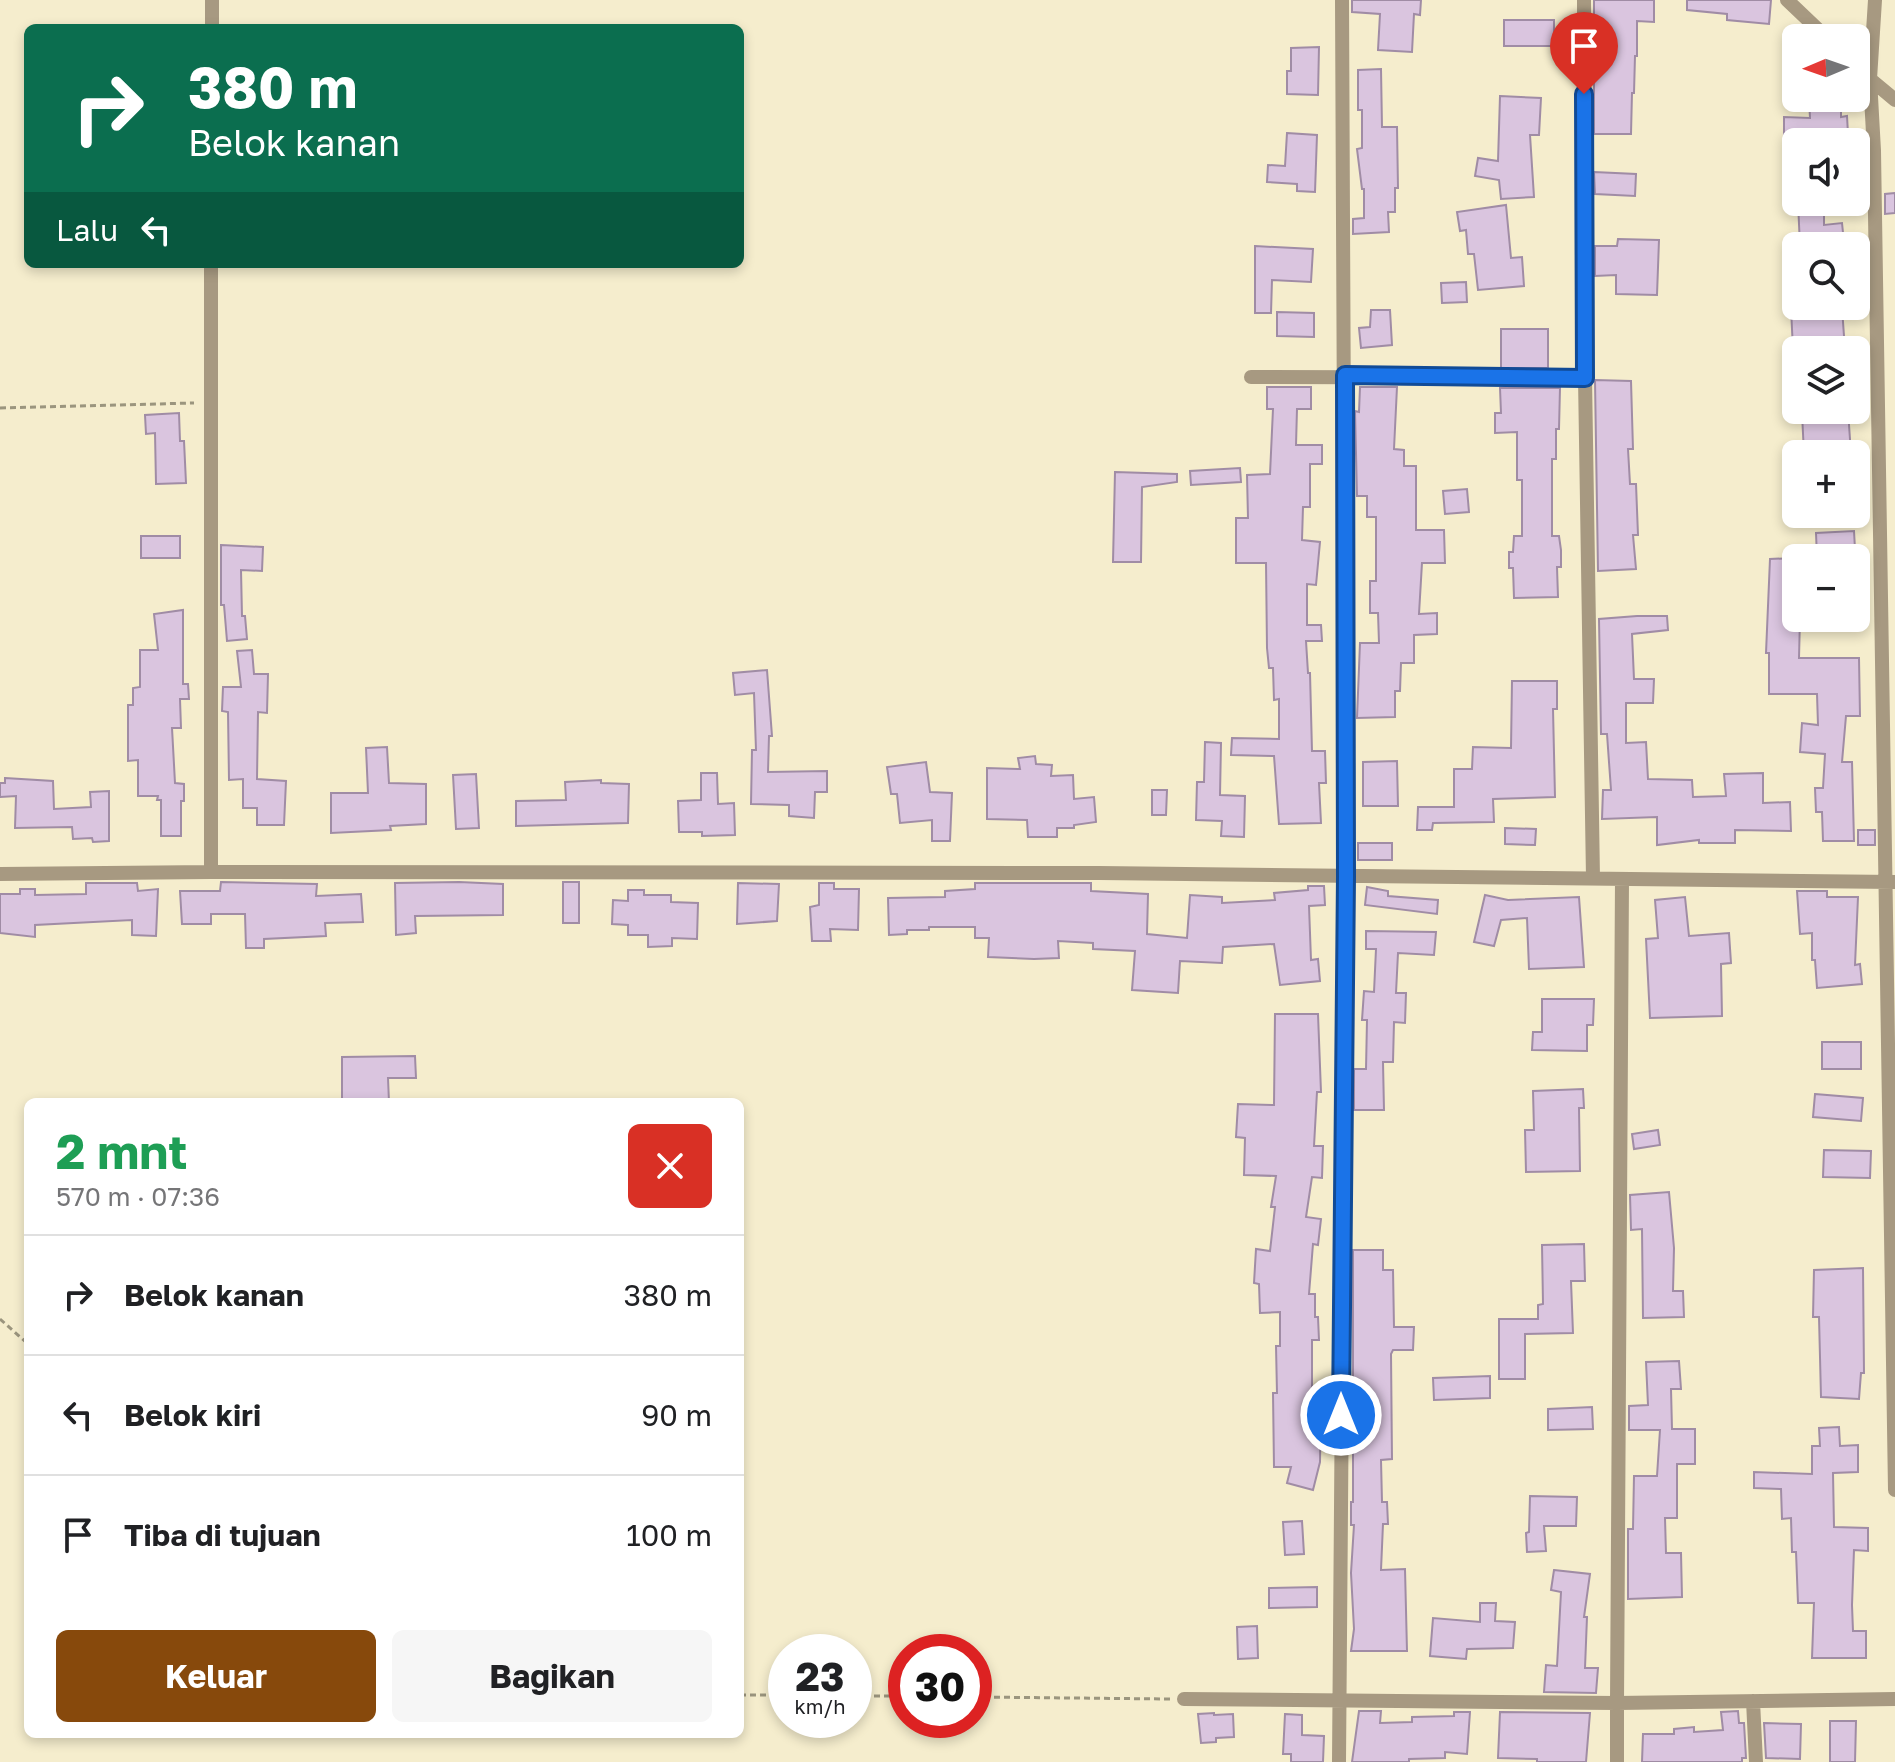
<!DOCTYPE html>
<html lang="id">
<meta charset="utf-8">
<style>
:root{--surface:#fff;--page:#f6f6f6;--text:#202124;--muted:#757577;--line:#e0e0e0;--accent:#87490c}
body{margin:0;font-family:"Golos Text",sans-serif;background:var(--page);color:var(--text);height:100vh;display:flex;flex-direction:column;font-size:30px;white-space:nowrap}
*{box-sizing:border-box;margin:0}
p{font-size:26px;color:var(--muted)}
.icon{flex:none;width:44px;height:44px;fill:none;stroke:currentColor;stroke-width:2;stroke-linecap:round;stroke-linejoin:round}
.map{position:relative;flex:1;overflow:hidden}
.side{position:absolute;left:24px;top:1098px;width:720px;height:640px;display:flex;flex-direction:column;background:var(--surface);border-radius:12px;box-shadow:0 4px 12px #0003}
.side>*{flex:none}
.guide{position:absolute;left:24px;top:24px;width:720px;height:244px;border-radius:12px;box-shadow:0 4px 12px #0003;background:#0b6e4f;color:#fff;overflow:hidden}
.needle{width:52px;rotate:268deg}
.buttons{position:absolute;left:1782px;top:24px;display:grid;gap:16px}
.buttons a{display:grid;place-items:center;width:88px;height:88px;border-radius:12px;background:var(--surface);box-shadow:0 4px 12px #0003;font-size:40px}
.speed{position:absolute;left:768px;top:1634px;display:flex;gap:16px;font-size:40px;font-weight:700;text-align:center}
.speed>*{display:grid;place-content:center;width:104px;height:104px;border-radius:50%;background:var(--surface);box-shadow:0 4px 12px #0003;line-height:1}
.speed small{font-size:20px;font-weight:400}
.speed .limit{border:12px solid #d22;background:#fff;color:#111}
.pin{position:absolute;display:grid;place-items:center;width:68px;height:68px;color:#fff;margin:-82px -34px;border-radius:50% 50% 50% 0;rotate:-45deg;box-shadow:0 0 8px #0007}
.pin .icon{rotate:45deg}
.me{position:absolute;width:88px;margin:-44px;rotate:0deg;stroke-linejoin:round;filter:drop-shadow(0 0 6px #0008)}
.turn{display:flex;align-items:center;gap:28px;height:168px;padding:0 32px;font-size:36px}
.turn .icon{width:104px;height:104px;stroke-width:2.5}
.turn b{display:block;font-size:56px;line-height:68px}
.then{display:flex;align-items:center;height:76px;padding:0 32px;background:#0003;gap:16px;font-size:30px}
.round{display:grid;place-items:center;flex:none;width:84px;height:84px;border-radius:12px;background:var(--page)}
.summary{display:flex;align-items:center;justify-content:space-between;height:136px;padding:0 32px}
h1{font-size:48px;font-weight:700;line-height:60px;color:#1e9e55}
.primary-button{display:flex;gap:16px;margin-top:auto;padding:16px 32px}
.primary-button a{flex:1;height:92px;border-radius:12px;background:var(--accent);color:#fff;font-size:32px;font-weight:700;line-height:92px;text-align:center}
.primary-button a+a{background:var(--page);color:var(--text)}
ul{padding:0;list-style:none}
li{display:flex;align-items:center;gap:24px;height:120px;padding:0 32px;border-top:2px solid var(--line)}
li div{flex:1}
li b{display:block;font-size:30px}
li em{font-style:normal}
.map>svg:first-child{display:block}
</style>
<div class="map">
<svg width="1895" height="1762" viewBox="0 0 1895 1762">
<rect width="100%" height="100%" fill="#f5edcd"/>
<!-- building -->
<path fill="#dac5df" stroke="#a08ca5" stroke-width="2" d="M1352,0h69l-1,15 -6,-1 -2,38 -34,-2 2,-36 -28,-2z
M1594,0h60v22l-17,-1v35h-2l-1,37h-2l-1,41h-37z
M1687,0h84l-2,24 -42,-4v-6l-40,-4z
M1504,20h50v26h-50z
M1319,47l-1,48 -31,-1v-23h4v-23z
M1381,69l1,58h15l1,61h-3v24h-7l1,20 -36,2v-15l11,-1v-29h-2l-5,-40 5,-1v-38h-4v-40z
M1500,96l41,2 -2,37h-9l4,62 -33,2 -2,-19 -24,-4 3,-18 20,3z
M1809,98h32v19l6,-1 1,18 -64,4v-21l26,1z
M1287,133l30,2 -2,57 -18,-1v-7l-30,-2 1,-17 17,1z
M1594,172l42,2 -1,22 -40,-2z
M1895,193v20l-10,1v-20z
M1798,202h26v23l18,-2 2,19 -44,4z
M1506,205l5,53 11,-1 2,29 -46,4 -4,-36h-6l-2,-24 -6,1 -3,-19z
M1618,239l41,1 -2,55 -41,-1v-19l-21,1v-30h22z
M1255,246l58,3 -2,33 -39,-2 -1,33h-16z
M1466,282l1,20 -25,1 -1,-20z
M1791,308h51l3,42h-52z
M1371,310h19l2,35 -31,3 -2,-20 11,-1z
M1277,312l37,1v24l-37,-1z
M1501,329h47v39h-47z
M1595,380l36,1 2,68h-5l2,35h6l2,51h-5l3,34 -38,2z
M1267,387h44v22h-14l-1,36h26v19h-12v43h-7l-1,33 18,2 -4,43 -9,-1v41h14l1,16h-16l2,32h2l2,78h13l1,32h-7l2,40 -42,1 -5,-68 -43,-1 1,-17 47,1v-40l-5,1 -1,-32h-4l-2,-20 -1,-85h-30v-45h12l-1,-43 23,-1 3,-65h-6z
M1360,387h37l-3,62 10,1v16h12v64h28l1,33h-23l-3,51 18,-1v21l-23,1v28h-13l-1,28h-5v26l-38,1 3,-75h19l-1,-30h-8v-32h6v-64h-9v-21h-10l-2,-85 4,1z
M1500,388h60l-1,41h-3v30h-4v77h7l2,14v17h-4l1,30 -44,1 -1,-30h-4v-16h4l1,-16h8v-56h-5v-48l-22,1v-20h6z
M1848,410l3,44h-47l-2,-41z
M179,413l1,28h4l2,42 -30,1 -1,-51 -9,1 -1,-19z
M1240,468l1,14 -50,3 -1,-14z
M1115,472l62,2v8l-35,5 -1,75h-28z
M1467,489l2,23 -24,2 -2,-23z
M1854,531l1,18h-10l1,9h-29l-1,-25z
M141,536h39v22h-39z
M221,545l42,2 -1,24 -21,-1 1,46h3l2,23 -20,2 -3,-36h-3z
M1796,558v60h4l-1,40h60l1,58h-14l-4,46h10l2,79h-31l-1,-29h-6l-1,-24h8l2,-34 -25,-2 2,-29 16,2 -1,-31h-48v-41h-3l4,-94z
M183,610v74h5l1,15h-9l1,29h-9l3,55 9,1v17h-3v35h-20v-36h-4l1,-4h-20v-36l-10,1v-56h5v-17l7,-1v-37h18l-4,-36z
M1637,616h30l1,14 -36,4 2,45h20l-1,24h-27v40l20,-1 2,37 44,1 1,17 33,-1 -2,-22 39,-1v30l27,-1 1,29 -56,-1v13h-36v-3l-42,5v-28l-55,2 1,-29h8l-4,-56h-6l-2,-115z
M252,650l2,24h14l-1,39 -9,-1 -1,67 29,2 -2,44h-27v-17h-14v-29l-14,1 -1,-68 -6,-1 1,-24h18l-4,-36z
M767,670l5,66h-3l-1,36 59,-1v21h-12l-1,26 -25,-2v-11l-38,-1 1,-54h4l-2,-57 -19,2 -2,-22z
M1512,681h45v28h-4l2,88 -62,2 1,23 -61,1 -1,7h-15l1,-23h36v-38h18l1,-22 38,1z
M1205,742l16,1 -1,52 25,1 -1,41 -23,-1 1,-15 -26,-1 1,-38h7z
M387,747l2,36 37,1v40l-36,2 1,4 -60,3v-40h37l-2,-45z
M1035,756l1,8 16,1 -1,11 22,-1 1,24 20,-2 2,25 -22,3v3h-17v9h-29l-1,-17 -40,-1v-51l33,1 -2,-11z
M1397,761l1,45h-35v-44z
M926,762l4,30 22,1 -2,48h-18v-21l-32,3 -3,-29h-6l-4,-27z
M701,773h16l1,31 16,-1 1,32 -33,1v-4h-23l-1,-31 23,-1z
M476,774l3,54 -23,1 -3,-54z
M5,778l48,3 1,28 37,-2 -1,-15 19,-1v50l-16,1 -1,-4 -19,1 -1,-12 -57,1 1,-32 -16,1v-14h5z
M601,780v3l28,1 -1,39 -112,3v-25l50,-1 -1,-18z
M1152,790h15l-1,25h-14z
M1505,828l31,1 -1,16 -30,-1z
M1858,830h17v15h-17z
M1358,843h34v17h-34z
M221,882l96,2 -1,12 45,-2 2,28 -38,1 1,13 -62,3v9h-18l-1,-34h-34v10h-29l-2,-33h40z
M459,882l44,2v31l-88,1 1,17 -20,2 -1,-52z
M563,882h16v41h-16z
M86,883h51l1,8 20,-2 -2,47 -24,-1v-15l-97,5v12l-35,-4v-39h20v-5h15v6l51,-1z
M738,883l41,1 -2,37 -40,3z
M819,883h15v6h25l-1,41 -28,-1 1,12h-19l-2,-34 9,-2z
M975,883h116v8l57,3 -1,40 40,4 3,-43 32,2v6l53,-3 -1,-7 34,-3v-4h16l1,19 -16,1 2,54 7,-1 2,22 -40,4 -6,-41 -51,3 -1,16 -42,-2 -2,32 -46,-3 3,-39 -42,-2v-6l-35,-2 1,17 -25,1 -46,-2 1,-19h-14v-11h-46v3h-22v4l-18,1 -1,-37 57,-1v-6l30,-2z
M1367,887l21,4v5l50,4 -1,14 -72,-9z
M628,890h16v5h27v7l27,1 -1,36 -25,-1v8l-24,1v-12h-20v-10l-16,-1 1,-24 15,1z
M1797,891h30v6h31l-3,68 5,-1 2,20 -45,4 -2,-28h-3v-27l-12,1z
M1485,895l23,5 71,-3 5,70 -55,2 -2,-51 -26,2 -7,26 -20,-4z
M1685,897l4,39 40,-3 2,30 -10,1 1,52 -72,2 -4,-79 12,-1 -3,-38z
M1366,931l70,1 -2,23 -36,-2 -2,40h10l-1,30 -11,-1 -1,40h-10l1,48h-30v-41h12l1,-49h-5l2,-29 10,1 2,-43h-10z
M1542,999h52l-1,26h-6v26l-55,-1 1,-18h9z
M1275,1014h43l3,78h-4l-3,54h9l-1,32 -10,-1 -6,40 15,2 -3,26 -5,-1 -4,50h6v23h3l1,23h-7v54l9,1 -1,67 -7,28 -26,-7 4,-16h-17l-1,-74h4l-1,-47h4v-34l-20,1 -1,-29 -5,-1 2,-34 14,2 5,-44h-4l5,-31 -32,-1 1,-37 -9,-1 2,-33 36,1z
M1822,1042h39v27h-39z
M415,1056l1,22h-28l1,24h-47v-45z
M1583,1089l1,19h-5l1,63 -54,1 -1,-42h9l-1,-39z
M1815,1094l48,4 -2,23 -48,-4z
M1658,1130l2,15 -26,4 -2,-15z
M1824,1150l47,1 -1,27 -47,-1z
M1669,1192l5,56 -1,43h10l1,26 -41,1 -1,-89 -11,1 -1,-35z
M1584,1244l1,37h-14l2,52 -48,1v45h-26v-60h39v-14l5,-1 -1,-59z
M1353,1250h30v20h10l1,57h20l-1,23h-20l-2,4 1,105 -11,1 1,42h5l1,22h-5l-2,46 24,-1 2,82h-56l3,-22 -3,-56 3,-48h-3v-23h2z
M1863,1268l1,105h-3l-2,26 -38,-2 -2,-80h-6l1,-47z
M1679,1361l2,28h-10l1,40h23v35h-18v54h-12l1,35h15l1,44 -54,2v-70h5l1,-53h23l3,-46h-31v-24l19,-1 -2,-43z
M1490,1376v22l-56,2 -1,-22z
M1592,1407l1,22 -45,1v-21z
M1839,1427l1,19 18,-1v27l-25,1 1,54 34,1v23l-14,-1 -2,55 1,26h13v27h-54l2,-55h-16l-2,-51h-4l-1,-34 -9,1 -1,-30 -27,-1v-16l58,2v-28h8l-1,-18z
M1530,1496l47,1 -1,29h-32l2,25 -19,1 -1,-19 3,-1z
M1302,1521l2,33 -19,1 -2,-33z
M1554,1570l36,4 -6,43h3l-2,51h13l-2,25 -52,-1 2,-27 11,1 4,-74 -10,-2z
M1317,1587v20l-48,1v-20z
M1480,1603h16l-1,18 20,1 -2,26 -46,1 -1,10 -36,-3 3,-38 47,4z
M1257,1626l1,32 -20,1 -1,-32z
M1359,1711h22l-1,12 32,-1v-5l42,-1v-4h16l-3,42 -22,-2v6l-36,1v3h-57z
M1738,1711l1,12h5l2,35h-4v4h-100l1,-28h31v-5l20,-2v5l29,-2 -2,-18z
M1500,1712l90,1 -4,49h-49v-3l-39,-1z
M1214,1713v2l19,-1 1,23 -18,1v4l-15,1 -3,-29z
M1285,1714l17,1v20l22,1 -1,26h-32v-8h-8z
M1830,1721h26l-1,41h-25z
M1764,1723l37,1 -1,35 -34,-1z"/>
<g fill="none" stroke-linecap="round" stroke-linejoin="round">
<!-- path -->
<path stroke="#9b957e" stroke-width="3" stroke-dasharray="6 4" stroke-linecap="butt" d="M0,408l194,-5
M0,1319l28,25
M740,1695h46
M854,1696h52
M974,1697l196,2"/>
<!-- street -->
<path stroke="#a79981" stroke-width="14" d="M1584,0l1,378 8,500
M1787,0l40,38
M1875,0l-5,79 25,21
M212,28v-28
M1856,65l14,14 4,72 21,1339
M1251,377l334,1
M211,872v-608
M0,874l211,-2 888,1 796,9
M1184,1699l433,4 5,-823
M1753,1701l3,61
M1339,1762l7,-886 -4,-876
M1617,1762v-59l278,-4"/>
</g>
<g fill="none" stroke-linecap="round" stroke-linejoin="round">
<defs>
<path id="route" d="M1341,1415l5,-539 -1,-501 240,3 -1,-284"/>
</defs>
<!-- route casing -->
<use href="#route" stroke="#114b97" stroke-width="20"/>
<!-- route -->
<use href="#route" stroke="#1a73e8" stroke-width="14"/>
</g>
</svg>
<div class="buttons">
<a><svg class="needle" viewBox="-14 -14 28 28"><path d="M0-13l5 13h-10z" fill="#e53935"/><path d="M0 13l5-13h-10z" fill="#757577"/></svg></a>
<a><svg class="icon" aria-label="sound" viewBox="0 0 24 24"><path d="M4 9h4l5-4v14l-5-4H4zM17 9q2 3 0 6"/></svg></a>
<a><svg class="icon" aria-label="search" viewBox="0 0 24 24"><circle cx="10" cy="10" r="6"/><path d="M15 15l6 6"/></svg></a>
<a><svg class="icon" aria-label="layers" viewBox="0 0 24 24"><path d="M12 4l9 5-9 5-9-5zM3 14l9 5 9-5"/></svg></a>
<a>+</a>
<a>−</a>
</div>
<div class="speed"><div>23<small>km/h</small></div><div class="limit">30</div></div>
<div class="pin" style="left:1584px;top:94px;background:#d93025"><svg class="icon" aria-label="arrive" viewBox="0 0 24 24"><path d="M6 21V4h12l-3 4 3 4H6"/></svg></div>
<svg class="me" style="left:1341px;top:1415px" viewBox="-20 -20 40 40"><circle r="17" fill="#1a73e8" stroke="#fff" stroke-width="3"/><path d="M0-11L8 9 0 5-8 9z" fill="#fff"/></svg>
<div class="guide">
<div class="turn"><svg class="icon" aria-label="right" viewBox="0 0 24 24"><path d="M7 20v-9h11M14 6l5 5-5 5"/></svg><div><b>380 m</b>Belok kanan</div></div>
<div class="then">Lalu<svg class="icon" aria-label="left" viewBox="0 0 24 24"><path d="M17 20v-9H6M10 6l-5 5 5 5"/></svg></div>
</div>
<section class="side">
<div class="summary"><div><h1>2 mnt</h1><p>570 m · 07:36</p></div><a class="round" style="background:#d93025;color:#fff"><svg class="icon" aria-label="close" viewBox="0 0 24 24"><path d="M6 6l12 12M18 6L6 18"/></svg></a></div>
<ul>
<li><svg class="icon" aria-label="right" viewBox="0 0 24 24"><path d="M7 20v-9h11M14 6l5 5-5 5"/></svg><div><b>Belok kanan</b></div><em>380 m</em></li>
<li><svg class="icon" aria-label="left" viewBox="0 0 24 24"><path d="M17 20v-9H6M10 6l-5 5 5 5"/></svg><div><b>Belok kiri</b></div><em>90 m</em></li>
<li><svg class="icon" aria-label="arrive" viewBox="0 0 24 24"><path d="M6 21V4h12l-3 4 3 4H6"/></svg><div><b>Tiba di tujuan</b></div><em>100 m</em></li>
</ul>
<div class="primary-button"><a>Keluar</a><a>Bagikan</a></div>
</section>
</div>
